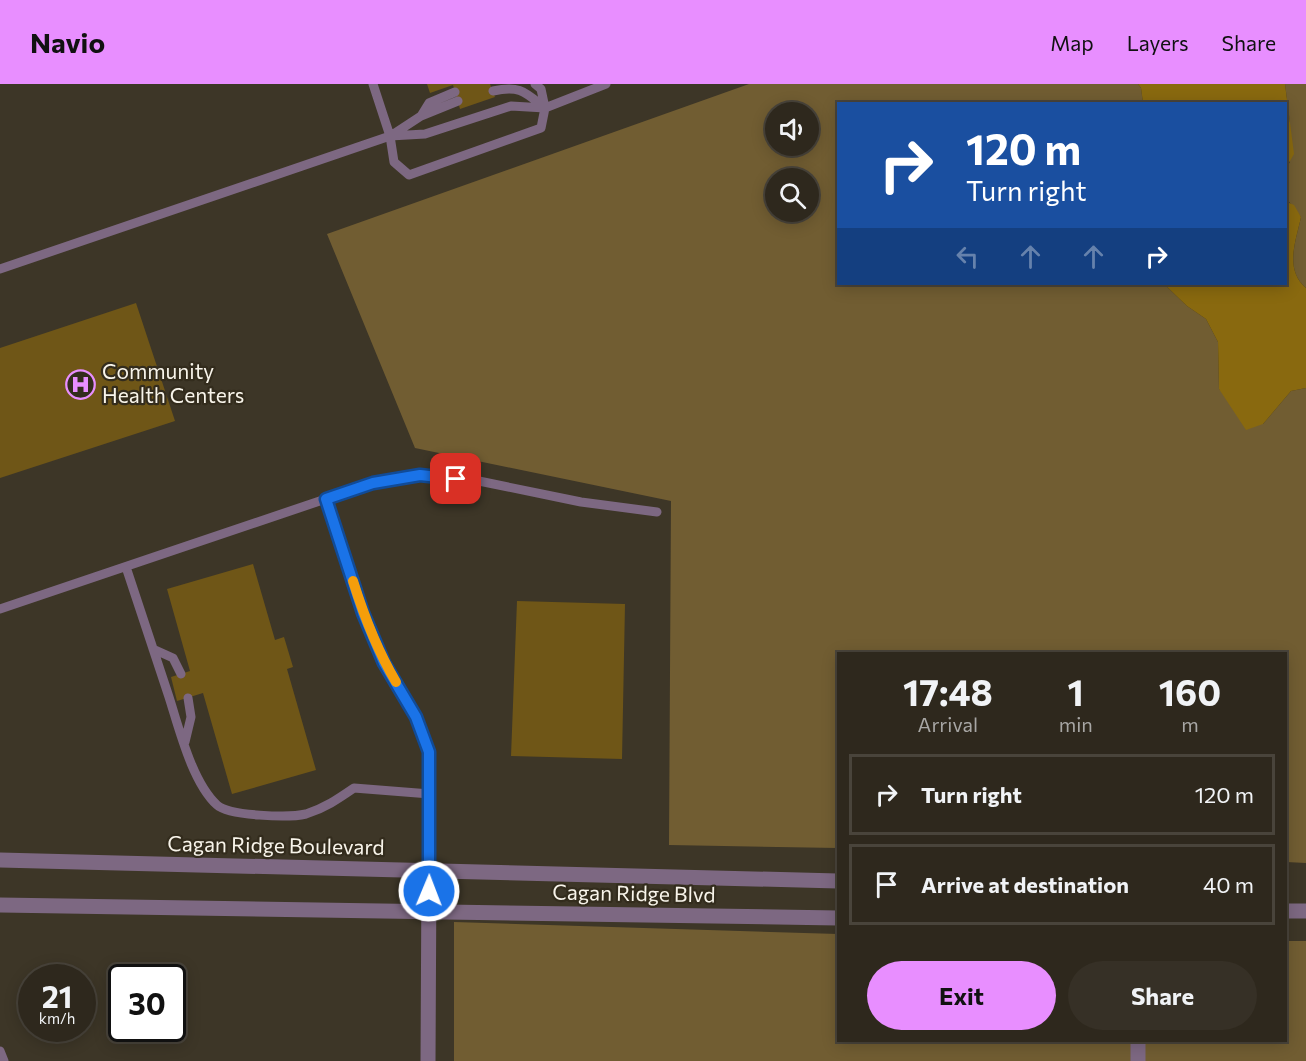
<!DOCTYPE html>
<style>
:root{--surface:#2e281d;--page:#363026;--text:#f1f3f6;--muted:#a7a6a4;--line:#49443b;--accent:#e88eff}
body{margin:0;font-family:Commissioner,sans-serif;background:var(--page);color:var(--text);height:100vh;display:flex;flex-direction:column;font-size:22px;white-space:nowrap}
*{box-sizing:border-box;margin:0}
p{font-size:20px;color:var(--muted)}
.icon{flex:none;width:33px;height:33px;fill:none;stroke:currentColor;stroke-width:2;stroke-linecap:round;stroke-linejoin:round}
.map{position:relative;flex:1;overflow:hidden}
.side{position:absolute;left:837px;top:568px;width:450px;height:390px;display:flex;flex-direction:column;background:var(--surface);border-radius:0px;box-shadow:0 3px 15px #0003,0 0 0 2px var(--line)}
.side>*{flex:none}
.banner{position:absolute;left:837px;top:18px;width:450px;height:183px;border-radius:0px;box-shadow:0 3px 15px #0003,0 0 0 2px var(--line);background:#1a4fa0;color:#fff;overflow:hidden}
.controls{position:absolute;left:765px;top:18px;display:grid;gap:12px}
.controls a{display:grid;place-items:center;width:54px;height:54px;border-radius:50%;background:var(--surface);box-shadow:0 3px 15px #0003,0 0 0 2px var(--line);font-size:30px}
.speed{position:absolute;left:18px;top:880px;display:flex;gap:12px;font-size:30px;font-weight:700;text-align:center}
.speed>*{display:grid;place-content:center;width:78px;height:78px;border-radius:50%;background:var(--surface);box-shadow:0 3px 15px #0003,0 0 0 2px var(--line);line-height:1}
.speed small{font-size:15px;font-weight:400}
.speed .limit{border:3px solid #111;border-radius:9px;background:#fff;color:#111}
.pin{position:absolute;display:grid;place-items:center;width:51px;height:51px;color:#fff;margin:-26px;border-radius:12px;box-shadow:0 3px 9px #0006}
.me{position:absolute;width:66px;margin:-33px;rotate:1deg;stroke-linejoin:round;filter:drop-shadow(0 0 4px #0008)}
.turn{display:flex;align-items:center;gap:21px;height:126px;padding:0 30px;font-size:27px}
.turn .icon{width:78px;height:78px;stroke-width:2.5}
.turn b{display:block;font-size:42px;line-height:51px}
.lanes{display:flex;align-items:center;height:57px;padding:0 30px;background:#0003;justify-content:center;gap:30px;direction:ltr}
.lanes .off{opacity:.35}
.eta{display:flex;justify-content:space-evenly;align-items:center;height:102px;text-align:center}
.eta b{font-size:36px;font-weight:700;line-height:42px}
.action{display:flex;gap:12px;margin-top:auto;padding:12px 30px}
.action a{flex:1;height:69px;border-radius:36px;background:var(--accent);color:#111;font-size:24px;font-weight:700;line-height:69px;text-align:center}
.action a+a{background:var(--page);color:var(--text)}
ul{padding:0;list-style:none}
li{display:flex;align-items:center;gap:18px;height:81px;margin:0 12px 9px;padding:0 18px;border:3px solid var(--line);border-radius:0px}
li div{flex:1}
li b{display:block;font-size:22px}
li em{font-style:normal}
header{display:flex;align-items:center;gap:36px;box-sizing:border-box;height:84px;padding:0 30px;background:var(--accent);color:#111}
header strong{font-size:28px}
nav{display:flex;gap:33px;margin-inline-start:auto;font-size:21px}
.map>svg:first-child{display:block}
</style>
<header>
<strong>Navio</strong>
<nav><a>Map</a><a>Layers</a><a>Share</a></nav>
</header>
<div class="map">
<svg width="1306" height="977" viewBox="0 0 1306 977">
<rect width="100%" height="100%" fill="#3d3627"/>
<!-- green -->
<path fill="#715d32" fill-rule="evenodd" d="M749,0h389l3,4 2,15 -305,1v180h326l23,22 19,13 12,23 1,47 44,35 28,-33 15,-3v475l-20,-1v-208h-448v194l-169,-3 2,-344 -256,-53 -88,-214zM776,28h32v34h-32zM776,94h32v34h-32z
M1285,0h21v204c-22,-19 -10,-47 -5,-71l-15,-19v-30l4,-6v-39z
M454,838l384,12v107h448v-100h20v120h-852z"/>
<!-- water -->
<path fill="#89690f" d="M1138,0h147l9,70 -8,14v-64l-143,-1 -2,-15z
M1286,114l1,4 7,3 7,12c-5,24 -17,52 5,71v100l-15,3 -28,33 -17,6 -27,-41 -1,-47 -12,-23 -19,-13 -23,-22h122z"/>
<!-- building -->
<path fill="#6f5617" d="M427,0h63l5,13 -35,12 -7,-24 -23,8z
M136,219l39,118 -175,57v-130z
M253,480l22,76 9,-3 9,30 -6,2 29,101 -84,24 -29,-101 -26,8 -6,-24 19,-6 -23,-82z
M517,517l108,3 -3,155 -111,-3z"/>
<g fill="none" stroke-linecap="round" stroke-linejoin="round">
<!-- service -->
<path stroke="#7d6882" stroke-width="9" d="M373,0l17,52 4,26 15,13 132,-47 4,-20 -4,-19 -6,-5
M493,7c27,-6 32,1 52,17
M421,32l37,-15
M392,51l29,-19 8,-13 26,-11
M0,185l390,-133 35,-2 86,-28 34,2 61,-24
M326,415l37,114 21,50 32,54 13,35v119
M126,483c14,43 29,87 43,130 10,31 23,85 48,108 12,11 72,13 89,9 19,-6 32,-15 48,-26l76,6
M0,525l373,-126 47,-8 54,5 107,22 76,10
M153,565l20,9 8,16
M185,658l6,-25 -3,-19
M0,967l4,10"/>
<!-- minor -->
<path stroke="#7d6882" stroke-width="15" d="M0,776l838,21
M0,821l838,13
M1286,827h20
M428,977l1,-190
M1138,977v-20"/>
</g>
<g fill="none" stroke-linecap="round" stroke-linejoin="round">
<defs>
<path id="route" d="M429,807v-139l-13,-35 -32,-54 -21,-50 -37,-114 47,-16 47,-8 36,4"/>
</defs>
<!-- route casing -->
<use href="#route" stroke="#114b97" stroke-width="15"/>
<!-- route -->
<use href="#route" stroke="#1a73e8" stroke-width="10"/>
<!-- slow -->
<path stroke="#f59e0b" stroke-width="10" d="M353,497c11,35 24,69 43,101"/>
</g>
<!-- icons -->
<defs>
<symbol id="hospital-ring" viewBox="-11 -11 22 22"><circle r="9.5" fill="#332c1d" stroke="#e88eff" stroke-width="1.5"/><path d="M-5-5h3v3.5h4V-5h3V5h-3V1.5h-4V5h-3Z" fill="#e88eff"/></symbol>
</defs>
<g fill-rule="evenodd">
<use href="#hospital-ring" x="64" y="284" width="33" height="33"/>
</g>
<g text-anchor="middle" stroke-width="4.5" stroke-linejoin="round" paint-order="stroke">
<!-- poi labels -->
<g font-size="21" fill="#f8f4ea" stroke="#332c1d" text-anchor="start">
<text x="102" y="295">Community<tspan x="102" dy="24">Health Centers</tspan></text>
</g>
<!-- street labels -->
<g font-size="21" fill="#f8f4ea" stroke="#332c1d">
<text transform="translate(276 762) rotate(1)" y="7">Cagan Ridge Boulevard</text>
<text transform="translate(634 810) rotate(1)" y="7">Cagan Ridge Blvd</text>
</g>
</g>
</svg>
<div class="controls">
<a><svg class="icon" aria-label="sound" viewBox="0 0 24 24"><path d="M4 9h4l5-4v14l-5-4H4zM17 9q2 3 0 6"/></svg></a>
<a><svg class="icon" aria-label="search" viewBox="0 0 24 24"><circle cx="10" cy="10" r="6"/><path d="M15 15l6 6"/></svg></a>
</div>
<div class="speed"><div>21<small>km/h</small></div><div class="limit">30</div></div>
<div class="pin" style="left:456px;top:395px;background:#d93025"><svg class="icon" aria-label="arrive" viewBox="0 0 24 24"><path d="M6 21V4h12l-3 4 3 4H6"/></svg></div>
<svg class="me" style="left:429px;top:807px" viewBox="-20 -20 40 40"><circle r="17" fill="#1a73e8" stroke="#fff" stroke-width="3"/><path d="M0-11L8 9 0 5-8 9z" fill="#fff"/></svg>
<div class="banner">
<div class="turn"><svg class="icon" aria-label="right" viewBox="0 0 24 24"><path d="M7 20v-9h11M14 6l5 5-5 5"/></svg><div><b>120 m</b>Turn right</div></div>
<div class="lanes"><svg class="icon off" aria-label="left" viewBox="0 0 24 24"><path d="M17 20v-9H6M10 6l-5 5 5 5"/></svg><svg class="icon off" aria-label="ahead" viewBox="0 0 24 24"><path d="M12 20V5M6 11l6-6 6 6"/></svg><svg class="icon off" aria-label="ahead" viewBox="0 0 24 24"><path d="M12 20V5M6 11l6-6 6 6"/></svg><svg class="icon" aria-label="right" viewBox="0 0 24 24"><path d="M7 20v-9h11M14 6l5 5-5 5"/></svg></div>
</div>
<section class="side">
<div class="eta">
<div><b>17:48</b><p>Arrival</p></div>
<div><b>1</b><p>min</p></div>
<div><b>160</b><p>m</p></div>
</div>
<ul>
<li><svg class="icon" aria-label="right" viewBox="0 0 24 24"><path d="M7 20v-9h11M14 6l5 5-5 5"/></svg><div><b>Turn right</b></div><em>120 m</em></li>
<li><svg class="icon" aria-label="arrive" viewBox="0 0 24 24"><path d="M6 21V4h12l-3 4 3 4H6"/></svg><div><b>Arrive at destination</b></div><em>40 m</em></li>
</ul>
<div class="action"><a>Exit</a><a>Share</a></div>
</section>
</div>
